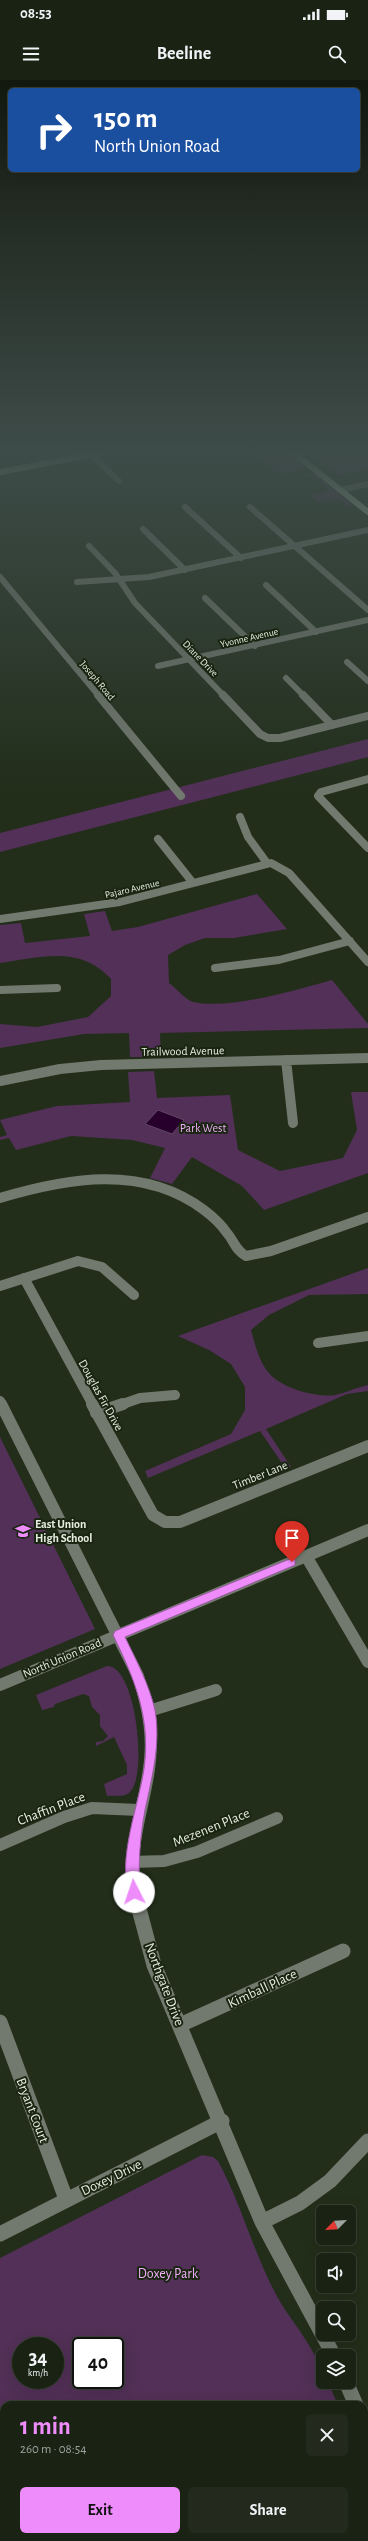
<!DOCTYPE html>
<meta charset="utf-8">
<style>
:root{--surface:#1a2214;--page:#232a1d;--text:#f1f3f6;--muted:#9fa4a0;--line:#383f34;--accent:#ed8cfa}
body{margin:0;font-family:"Alegreya Sans",sans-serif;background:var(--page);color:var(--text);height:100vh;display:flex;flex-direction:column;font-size:15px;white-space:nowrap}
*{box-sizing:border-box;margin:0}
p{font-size:13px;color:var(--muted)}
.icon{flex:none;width:22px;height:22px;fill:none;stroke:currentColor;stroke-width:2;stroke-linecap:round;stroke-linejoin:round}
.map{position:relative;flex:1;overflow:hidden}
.details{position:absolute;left:0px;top:2321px;width:368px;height:140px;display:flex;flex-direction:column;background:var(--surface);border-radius:12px 12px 0 0;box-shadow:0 4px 16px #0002,0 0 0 1px var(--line)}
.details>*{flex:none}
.top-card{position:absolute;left:8px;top:8px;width:352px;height:84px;border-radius:6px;box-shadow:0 4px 16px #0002,0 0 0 1px var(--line);background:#1a4fa0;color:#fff;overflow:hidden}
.needle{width:26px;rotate:246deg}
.tools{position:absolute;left:316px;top:2125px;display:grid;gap:8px}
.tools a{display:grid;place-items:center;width:40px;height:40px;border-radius:6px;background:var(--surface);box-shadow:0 4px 16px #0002,0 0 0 1px var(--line);font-size:20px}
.speed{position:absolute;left:12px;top:2257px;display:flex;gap:8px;font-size:20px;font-weight:700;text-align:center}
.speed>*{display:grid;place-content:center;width:52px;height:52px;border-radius:50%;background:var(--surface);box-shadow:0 4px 16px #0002,0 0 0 1px var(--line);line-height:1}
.speed small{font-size:10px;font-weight:400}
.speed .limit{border:2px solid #111;border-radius:6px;background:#fff;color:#111}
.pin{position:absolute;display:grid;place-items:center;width:34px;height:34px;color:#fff;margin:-41px -17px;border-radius:50% 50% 50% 0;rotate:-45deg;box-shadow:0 0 4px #0007}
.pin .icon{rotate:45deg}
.me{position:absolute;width:44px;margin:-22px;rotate:356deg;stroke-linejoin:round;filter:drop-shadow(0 0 3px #0008)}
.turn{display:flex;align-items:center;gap:14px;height:84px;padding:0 20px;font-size:18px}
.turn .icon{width:52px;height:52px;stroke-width:2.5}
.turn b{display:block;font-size:28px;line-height:34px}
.round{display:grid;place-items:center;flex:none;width:42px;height:42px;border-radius:6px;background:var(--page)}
.headline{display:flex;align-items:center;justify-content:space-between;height:68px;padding:0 20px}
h1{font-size:24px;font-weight:600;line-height:30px;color:var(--accent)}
.button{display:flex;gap:8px;margin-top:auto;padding:8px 20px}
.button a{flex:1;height:46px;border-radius:6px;background:var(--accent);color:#111;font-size:16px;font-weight:600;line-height:46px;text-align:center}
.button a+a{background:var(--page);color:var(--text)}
.status{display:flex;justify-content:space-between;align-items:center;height:28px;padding:0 20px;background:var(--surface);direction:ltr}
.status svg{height:11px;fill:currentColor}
header{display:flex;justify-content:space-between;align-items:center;height:52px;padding:0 20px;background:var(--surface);font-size:18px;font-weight:600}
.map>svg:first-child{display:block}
</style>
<div class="status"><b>08:53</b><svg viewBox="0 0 49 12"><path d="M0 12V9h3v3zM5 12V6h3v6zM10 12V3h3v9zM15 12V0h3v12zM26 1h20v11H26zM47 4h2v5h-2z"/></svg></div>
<header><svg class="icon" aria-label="menu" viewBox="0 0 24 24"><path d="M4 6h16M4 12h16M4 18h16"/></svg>Beeline<svg class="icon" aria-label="search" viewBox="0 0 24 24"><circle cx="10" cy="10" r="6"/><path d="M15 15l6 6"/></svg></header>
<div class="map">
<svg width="368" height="2461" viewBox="0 0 368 2461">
<rect width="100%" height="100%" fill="#222e1a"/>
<!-- green -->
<path fill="#523057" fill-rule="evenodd" d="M261,369h22l24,19 -27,6 -28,-23z
M350,369h18v20l-30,6 -32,-25z
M314,394l39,31 -5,1 -8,-8 -22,4 -7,-6 16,-4 -1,-1 4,-1 -16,-14h-19z
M368,659v18l-368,95v-19z
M257,814l30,35 -53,9h-29l-20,7 -17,10 1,28c7,5 17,17 24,19 38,8 102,-12 139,-22l36,44v4l-208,5 1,24h-31l-1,-24 -45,1 -84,14v-24l37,3 51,-10 23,-21v-17c-31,-34 -70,-22 -111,-16v-38l21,-2 4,20 65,-7 -6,-22 21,-3 7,20 26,-4z
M154,991l3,27 73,-3 8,55 42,21 63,-13 14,-28 -6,-38h17v81l-104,37 -22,-24 -50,-29 -20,27 -22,-6 15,-30 -33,-8 -61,-4 -55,14 -7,-12 -9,2v-3l7,-2 -7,-15 57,-14 73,-4 -2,-30z
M368,1188v26l-59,1 -40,20 -18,15c4,14 8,32 18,43 12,15 48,25 66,22 11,-2 22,-8 33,-10v6l-21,3 -81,35 25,38 -5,2 -26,-38 -112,47 -3,-7 86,-37 14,-24v-23l-14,-23 -22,-14 -31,-14z
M0,1357l95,192 -95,40z
M107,1586c29,-1 41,109 23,126 -6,6 -15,3 -23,4l-3,-12 23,-10v-9l-13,-28 -18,9v-4l7,-1 5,-5 -8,-10v-11l-8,-8 -3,-11 -6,-2 -28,10 -1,3 -12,3 -6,-15z
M202,2075l11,2 5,4c25,46 37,99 64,144 13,21 41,53 41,77h5l10,23h-334v132h360v-70l4,9v65h-363l-5,-16v-267zM21,2266h34v34h-34zM81,2266h34v34h-34z"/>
<!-- water -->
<path fill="#27002c" stroke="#604762" d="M158,1030l26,10 -12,14 -27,-10z"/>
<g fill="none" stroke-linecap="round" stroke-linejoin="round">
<!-- minor-far4 -->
<path stroke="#72796e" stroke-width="6" d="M86,369l33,32
M340,410l28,-6
M185,427l56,51
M250,427l118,103
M143,449l42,41
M89,466l26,27 20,30 89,93
M0,497l99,119
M77,502l72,-5 219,-47
M266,505l50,47
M205,518l50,48
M347,582l21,19
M158,586l210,-46
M286,598l18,18"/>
<!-- minor-far3 -->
<path stroke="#72796e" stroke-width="8" d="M98,615l83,101
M223,615l37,39 8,4h12l88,-22
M303,615l29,30
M368,699l-47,13 -3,4 50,52
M240,737l8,20 19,26
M158,759l35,44
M0,839l120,-17 151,-39 18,10 79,89
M215,888l64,-8 71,-19
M0,910l57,-2"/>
<!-- minor-far2 -->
<path stroke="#72796e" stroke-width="10" d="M286,980l7,63
M0,1001l60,-12 41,-4 267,-7
M0,1118c67,-20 143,-34 204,12 8,6 17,14 23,23 7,8 9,18 19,23l25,-5 97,-34
M24,1198l69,127
M0,1206l78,-25 24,6 32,28
M318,1263l50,-7
M0,1321l2,4
M120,1325l20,-7 35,-3"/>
<!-- minor-far1 -->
<path stroke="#72796e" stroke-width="12" d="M1,1324l137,272c10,31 16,60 11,93 -7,49 -25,86 -11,137
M92,1324l61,111 12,7h15l188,-76
M96,1333l27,-9
M306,1476l62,106
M0,1605l368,-155
M149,1631l67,-21
M0,1765l64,-28 28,-9 47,2
M132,1782l32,-1 33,-9 80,-34"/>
<!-- minor -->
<path stroke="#72796e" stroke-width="15" d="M138,1825l16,60 108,257 72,134
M0,1942l66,177
M180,1945l163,-74
M262,2142l38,-19 30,-22 38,-40
M0,2154l222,-113
M346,2302l10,23
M364,2343l4,8"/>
<!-- major -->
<path stroke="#bbc9b3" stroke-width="6" d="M289,369l79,63
M0,392l120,-23"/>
</g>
<!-- sky -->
<linearGradient id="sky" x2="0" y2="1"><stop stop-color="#13190e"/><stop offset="0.52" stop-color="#3e4c49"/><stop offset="1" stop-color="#3e4c49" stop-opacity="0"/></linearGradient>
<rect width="368" height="714" fill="url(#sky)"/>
<!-- route -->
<path fill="#ed8cfa" stroke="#9a5ba2" d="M292,1478l3,1v6l-170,72c11,23 24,47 30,73 6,34 -3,67 -10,100 -5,27 -7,54 -5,82l-6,6 -4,-2c-14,-34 9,-92 14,-127 7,-51 -9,-89 -31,-134l2,-4z"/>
<!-- icons -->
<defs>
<symbol id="school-bare" viewBox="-9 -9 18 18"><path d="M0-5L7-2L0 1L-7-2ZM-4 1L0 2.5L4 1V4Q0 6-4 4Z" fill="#ed8cfa" stroke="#192511" stroke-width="2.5" paint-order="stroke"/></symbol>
</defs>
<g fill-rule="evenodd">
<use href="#school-bare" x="12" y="1440" width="22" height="22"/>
</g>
<g text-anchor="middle" stroke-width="4" stroke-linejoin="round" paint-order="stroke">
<!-- far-street labels -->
<g font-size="10" fill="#e5ede0" stroke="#192511">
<text transform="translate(249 557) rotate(-13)" y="4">Yvonne Avenue</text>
<text transform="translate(201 578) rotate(46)" y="4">Diane Drive</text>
<text transform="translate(98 600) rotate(50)" y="4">Joseph Road</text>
<text transform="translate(132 808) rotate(-13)" y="4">Pajaro Avenue</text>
</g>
<!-- street labels -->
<g font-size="12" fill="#e5ede0" stroke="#192511">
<text transform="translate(183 971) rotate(-1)" y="4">Trailwood Avenue</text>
<text transform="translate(101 1315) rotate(61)" y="4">Douglas Fir Drive</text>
<text transform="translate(260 1395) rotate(-22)" y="4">Timber Lane</text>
<text transform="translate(62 1578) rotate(-23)" y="4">North Union Road</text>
</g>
<!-- park labels -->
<g font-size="12" fill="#f1aff9" stroke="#192511">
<text x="203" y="1052">Park West</text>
</g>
<!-- poi labels -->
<g font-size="12" font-weight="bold" fill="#e5ede0" stroke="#192511" text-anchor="start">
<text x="35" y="1448">East Union<tspan x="35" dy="14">High School</tspan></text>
</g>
<!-- near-street labels -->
<g font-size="14" fill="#e5ede0" stroke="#192511">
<text transform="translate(51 1728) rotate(-21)" y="5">Chaffin Place</text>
<text transform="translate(211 1747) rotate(-22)" y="5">Mezenen Place</text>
<text transform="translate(165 1904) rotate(69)" y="5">Northgate Drive</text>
<text transform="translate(262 1908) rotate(-25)" y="5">Kimball Place</text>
<text transform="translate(33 2030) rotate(69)" y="5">Bryant Court</text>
<text transform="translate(111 2097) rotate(-26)" y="5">Doxey Drive</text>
</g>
<!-- near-park labels -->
<g font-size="14" fill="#f1aff9" stroke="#192511">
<text x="168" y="2198">Doxey Park</text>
</g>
</g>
</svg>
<div class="tools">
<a><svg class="needle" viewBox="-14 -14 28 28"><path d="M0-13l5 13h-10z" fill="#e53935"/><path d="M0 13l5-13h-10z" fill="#9fa4a0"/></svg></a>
<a><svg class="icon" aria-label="sound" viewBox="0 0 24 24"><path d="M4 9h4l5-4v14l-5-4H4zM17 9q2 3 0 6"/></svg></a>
<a><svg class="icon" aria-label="search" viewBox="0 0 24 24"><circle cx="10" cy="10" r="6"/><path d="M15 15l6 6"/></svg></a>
<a><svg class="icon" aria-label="layers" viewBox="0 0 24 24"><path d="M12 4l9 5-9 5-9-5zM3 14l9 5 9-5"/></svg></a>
</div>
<div class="speed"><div>34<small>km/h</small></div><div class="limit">40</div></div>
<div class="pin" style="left:292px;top:1482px;background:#d93025"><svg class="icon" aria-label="arrive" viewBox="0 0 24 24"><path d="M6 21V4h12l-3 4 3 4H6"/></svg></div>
<svg class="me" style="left:134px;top:1812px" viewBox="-20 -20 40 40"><circle r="19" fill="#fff"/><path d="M0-13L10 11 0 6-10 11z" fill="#ed8cfa"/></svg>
<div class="top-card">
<div class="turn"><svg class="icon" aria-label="right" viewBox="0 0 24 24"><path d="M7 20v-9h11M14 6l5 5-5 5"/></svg><div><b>150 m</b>North Union Road</div></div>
</div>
<section class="details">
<div class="headline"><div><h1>1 min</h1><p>260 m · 08:54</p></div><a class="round"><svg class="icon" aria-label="close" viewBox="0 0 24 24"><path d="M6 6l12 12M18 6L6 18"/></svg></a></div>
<div class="button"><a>Exit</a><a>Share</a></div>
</section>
</div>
